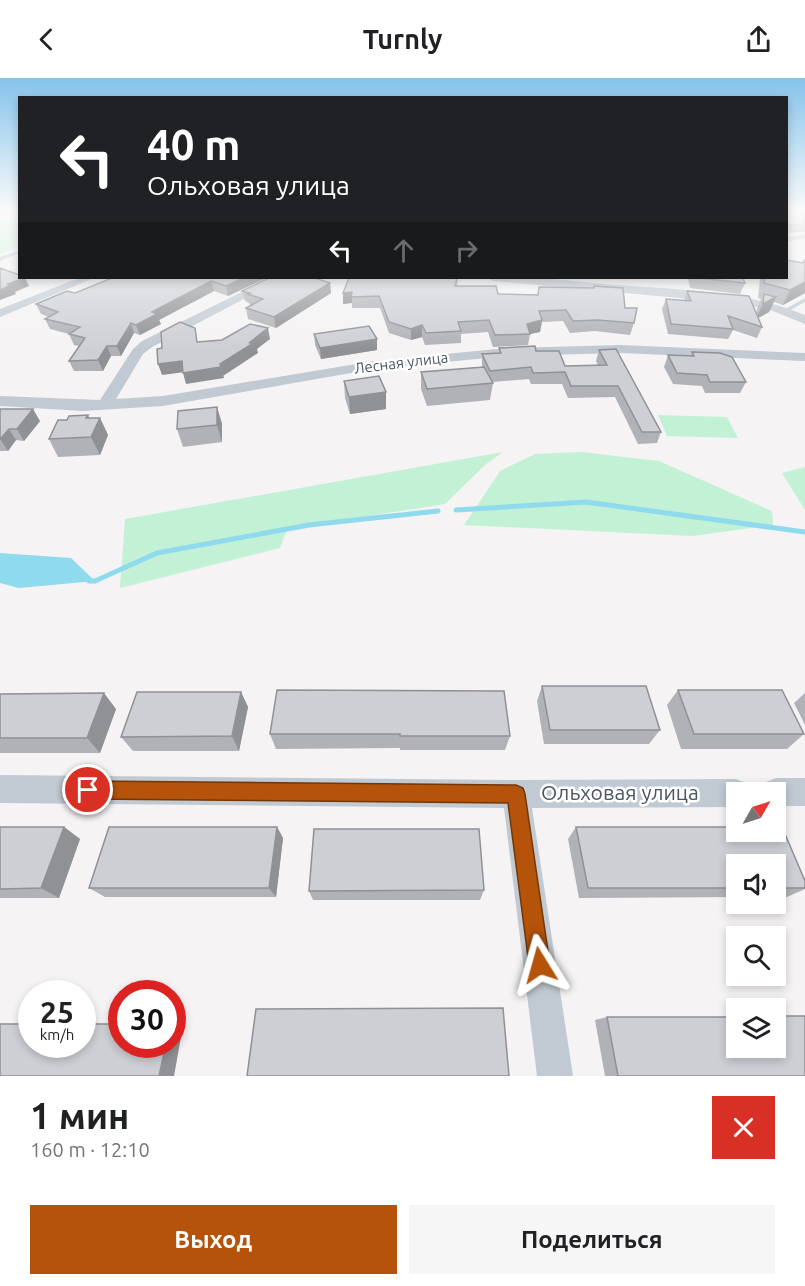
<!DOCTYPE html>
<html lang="ru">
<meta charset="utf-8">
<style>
:root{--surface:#fff;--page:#f6f6f6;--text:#202124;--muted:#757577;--accent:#b45309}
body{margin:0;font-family:Ubuntu,sans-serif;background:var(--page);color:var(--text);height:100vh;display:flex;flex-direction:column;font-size:22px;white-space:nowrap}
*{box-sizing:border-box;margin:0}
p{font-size:20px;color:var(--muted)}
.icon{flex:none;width:33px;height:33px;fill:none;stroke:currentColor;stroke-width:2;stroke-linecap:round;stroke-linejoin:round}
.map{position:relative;height:998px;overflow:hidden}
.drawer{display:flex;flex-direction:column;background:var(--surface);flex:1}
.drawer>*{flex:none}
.top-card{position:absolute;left:18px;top:18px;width:770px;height:183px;border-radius:0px;box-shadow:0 3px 9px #0003;background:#202124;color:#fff;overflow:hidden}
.needle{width:39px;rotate:51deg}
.buttons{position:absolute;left:726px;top:704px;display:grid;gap:12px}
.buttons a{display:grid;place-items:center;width:60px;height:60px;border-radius:0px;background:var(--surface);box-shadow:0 3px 9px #0003;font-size:30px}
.speed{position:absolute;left:18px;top:902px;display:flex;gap:12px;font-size:30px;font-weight:700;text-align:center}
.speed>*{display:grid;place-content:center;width:78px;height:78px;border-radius:50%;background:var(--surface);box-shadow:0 3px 9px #0003;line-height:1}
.speed small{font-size:15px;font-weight:400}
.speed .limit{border:9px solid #d22;background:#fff;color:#111}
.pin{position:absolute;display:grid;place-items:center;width:51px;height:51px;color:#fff;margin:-26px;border:3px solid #fff;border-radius:50%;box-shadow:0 2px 6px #0007}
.me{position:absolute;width:66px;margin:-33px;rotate:352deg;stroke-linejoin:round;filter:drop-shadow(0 0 4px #0008)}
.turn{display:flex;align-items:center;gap:21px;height:126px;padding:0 30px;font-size:27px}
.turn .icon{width:78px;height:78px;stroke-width:2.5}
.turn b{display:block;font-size:42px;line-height:51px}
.lanes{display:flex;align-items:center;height:57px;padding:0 30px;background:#0003;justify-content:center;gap:30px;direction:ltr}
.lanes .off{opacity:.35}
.round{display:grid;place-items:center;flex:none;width:63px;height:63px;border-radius:0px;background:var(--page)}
.overview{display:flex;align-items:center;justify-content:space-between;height:102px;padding:0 30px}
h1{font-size:36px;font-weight:700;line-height:45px}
.primary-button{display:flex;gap:12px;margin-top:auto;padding:12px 30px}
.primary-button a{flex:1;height:69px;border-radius:0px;background:var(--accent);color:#fff;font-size:24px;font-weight:700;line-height:69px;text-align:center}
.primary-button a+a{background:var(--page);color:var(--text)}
header{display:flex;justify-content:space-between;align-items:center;height:78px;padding:0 30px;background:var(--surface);font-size:27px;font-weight:700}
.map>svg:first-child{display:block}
</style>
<header><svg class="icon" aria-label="back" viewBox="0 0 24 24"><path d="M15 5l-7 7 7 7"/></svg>Turnly<svg class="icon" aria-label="share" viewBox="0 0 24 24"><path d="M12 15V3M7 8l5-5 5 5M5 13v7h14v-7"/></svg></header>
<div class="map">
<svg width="805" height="998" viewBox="0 0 805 998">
<rect width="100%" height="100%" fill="#f5f3f3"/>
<!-- green -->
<path fill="#c3f1d5" d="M19,138v31l-19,7v-33z
M658,337l69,2 11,21 -71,-2z
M503,374l-17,12 -41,40 -158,25 -7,19 -160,40 5,-69z
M581,374l78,9 113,50 1,14 -81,11 -228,-11 36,-54 35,-17z
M805,389v43l-23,-37z"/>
<!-- water -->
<path fill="#90daee" d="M0,475l71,5 24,23 -76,7 -19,-5z"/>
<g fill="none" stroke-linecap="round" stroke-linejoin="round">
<!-- stream -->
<path stroke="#90daee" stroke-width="5" d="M456,432l130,-8 219,30
M89,503h6l62,-28 152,-28 129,-14"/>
<!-- service -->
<path fill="#c1cad2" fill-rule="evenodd" d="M805,156v4l-19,4v-4z
M20,172v3l-20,8v-4z
M805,220v4l-18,10 -5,-1z"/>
<!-- minor -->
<path fill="#c1cad2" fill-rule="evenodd" d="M79,200h15l-94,39v-8z
M270,200h14l-132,69 -9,7 -27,45 47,-3 211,-35 133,-13 114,-3 184,8v8l-184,-8 -114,3 -133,13 -211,37 -80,5 -83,-5v-10l100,4 33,-51 9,-8z
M487,200c39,-4 81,3 119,6 67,6 137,5 199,31v9l-32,-13 -28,-7 -252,-23z
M0,697l516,5 220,-1 10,4 4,9h-14v15l-204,1 41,268h-36l-33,-268 -504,-5z
M776,700h29v28h-29v-14h-14l4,-10z"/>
</g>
<!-- wall -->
<path fill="#b0b2b7" d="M786,132h19v22l-19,1z
M805,181v34l-22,12 -9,-3 -5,10 -11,6 4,9 -5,11 -24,-8 -5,9 -60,-5 -6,-25 4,-10 18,2 3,-10 69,23 1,-5 4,-10 -3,-1 2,-20h26l17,-15z
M112,200h154l-38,18 -14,-5 -55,29 2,4 -21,11 -6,-2 -13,23h-10l-8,15h-29l-5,-10 10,-15 -5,-1 -5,-11 -19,-5 -5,-10 4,-2 -8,-3 -5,-10 39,-11z
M349,200h109l-1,8 41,8 39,1 2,-8 86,21 9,15 -4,12 -35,-4 -25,2 -7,-12 -21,1 -2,10 -10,2 -2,11 -35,2 -5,-15 -27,2v9l-36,2 -3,-8 -11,3 -22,-7 -9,-25h-28v-5l-9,1z
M688,200h55l2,5 -5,11 -50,-6z
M330,205l1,10 -55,35 -28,-9 -2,-11 5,-3h-1l-1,-2 -4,-2 -3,-10z
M314,256l63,16 -56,9 -6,-14z
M499,270l37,3 29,15 33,-1 -2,-4 3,-11 62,82 -4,11 -19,1 -23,-47 -47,1 -6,-14h-31l-2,-5 -37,3 1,1 -3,17 -63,6 -6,-17v-17l61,-5v-13l17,-1z
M692,274l54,30 -6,11h-35l-3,-7 -29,-2 -9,-17 4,-12 23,1z
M344,303l42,11v17l-36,5 -5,-16z
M217,329l5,17v18l-39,5 -6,-18z
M0,331l40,12 -16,20 -8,-1 -8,11h-8z
M90,340h10l8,17 -8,20 -42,2 -9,-18z
M542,608l118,44 -11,14h-105l-7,-43z
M277,612l233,46 -5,14h-105v-2l-124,1 -6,-15z
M678,612l126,44 -17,15h-106l-14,-44z
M241,614l7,15 -9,44h-106l-12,-14z
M805,615v32l-11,-22z
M0,616l116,15 -16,44h-100z
M0,749h64l16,12 -21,59h-59z
M277,749l6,11 -7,59h-171l-16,-9z
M576,749h160v4h40v-4h6l23,54v8l-18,8h-11v-33h-40v33l-157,1 -11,-59z
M484,812l-4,10h-167l-4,-9z
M607,939l198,59h-200l-10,-56z"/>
<!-- shaded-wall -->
<path fill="#909195" d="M25,200l4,8 -14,6 1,2 -16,6v-10l8,-6z
M244,200h22l-38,18 -2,-10z
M211,203l3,10 -55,29 2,4 -21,11 -4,-10 16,-13z
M805,204v11l-22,12 7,-15z
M330,205l1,10 -55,35 -2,-11z
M352,214v11l-9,1v-11z
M776,219l-7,15 -14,8 8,-16z
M542,242l-2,12 -10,2 -3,-10z
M131,245l3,10 -13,23 -4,-10z
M422,247v12l-11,3v-11z
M268,250l2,11 -13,10 1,4 -35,23 -3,-12z
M377,261v11l-56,9 -1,-11z
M107,268l4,10 -8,15 -5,-11z
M182,283l3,11 -23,3 -4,-11z
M221,289l3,11 -38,6 -3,-11z
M386,314v17l-36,5 -1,-17z
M217,329l5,17v18l-5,-17z
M33,331l7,12 -16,20 -7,-12z
M88,337l7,14 5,-11 8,17 -8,20 -9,-18 -5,-19z
M9,351l7,11 -8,11 -8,-12z
M241,614l7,15 -9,44 -7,-15z
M104,615l12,16 -16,44 -13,-15z
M64,749l16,12 -21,59 -18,-10z
M277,749l6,11 -7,59 -7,-9z
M172,946l11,2 -9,50h-15l7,-32h6z"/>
<!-- building -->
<path fill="#cdcfd5" stroke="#909195" stroke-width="1.5" d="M786,132h3l1,1 15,-1v14l-19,1z
M805,181v23l-15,8 -26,-7 1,-5h21v-18l17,3z
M0,190l20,7v3h5l-17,6 3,1 -11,5z
M112,200h132l-18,8 -15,-5 -59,31 5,2 -21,11 -5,-2 -14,23h-10l-9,14 -29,1 16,-23 -16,-4 11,-7 -35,-8 13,-7 -22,-8 31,-13 8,2z
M269,200h46l15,5 -56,34 -28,-9 17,-9 -16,-5 3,-1 -8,-2z
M349,200h108l-2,8h41l2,8 40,1 1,-8 55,1v-2l29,2 2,20h12l-3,15 -36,-3 -25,1 -7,-11 -27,1 3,9 -15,4 3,10 -35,1 -6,-15 -31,2 3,9 -35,2 -4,-8 -11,4 -22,-7 -10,-26 -28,1 1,-5 -9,1z
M699,200h44l2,5z
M687,213l62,5 13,31 -34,-11 5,13 -62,-5 -5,-25 25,2z
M764,216l12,3 -13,7z
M180,244l15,6 2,14 25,-2 28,-16 18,4 -19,15 6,-1 -35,22 1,3 -38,6 -1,-12 -24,3 -1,-15 5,-1 -1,-16z
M369,248l8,13 -57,9 -6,-14z
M535,268l1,5h23l6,15 42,-1 -8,-15 17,-1 45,83h-19l-24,-46h-47l-6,-14 -32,1 -2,-6 -41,4 -8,-17 19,-1 -2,-5z
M692,274l28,1 12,4 14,25h-36l-3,-7 -30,-2 -9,-18 26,1z
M484,289l9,16 -66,6 -6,-17z
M379,298l7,16 -37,5 -5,-16z
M217,329v18l-40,4 1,-18z
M0,331h33l-16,20h-8l-9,10z
M88,337l-2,3h14l-9,19 -42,2 9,-19h9l2,-4z
M542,608h104l14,44h-110z
M277,612l227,1 6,45h-110v-2h-130z
M678,612h104l22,44h-110z
M137,614h104l-9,44 -111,1z
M104,615l-17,45h-87v-44z
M0,749h64l-23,61 -41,1z
M109,749h168l-8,61h-180z
M576,749h160v4h40v-4h6l23,54v7h-29v-24h-40v24h-148z
M314,751h165l5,61 -175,1z
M503,930l6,68h-262l9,-67z
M776,938h29v60h-187l-11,-59h129v30h40z
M0,946h32v20h50v-20h40v20h44l-7,32h-159z"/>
<!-- sky -->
<linearGradient id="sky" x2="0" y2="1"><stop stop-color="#85c3ea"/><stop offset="0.49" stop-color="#fafafa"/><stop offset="1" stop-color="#fafafa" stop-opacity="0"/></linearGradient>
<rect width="805" height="271" fill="url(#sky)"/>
<!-- route -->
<path fill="#b45309" stroke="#753606" stroke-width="1.5" d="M88,703l428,4 7,3 2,6 25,171 -3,8 -7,3 -8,-3 -3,-8 -21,-162 -420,-4 -6,-2 -3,-7 3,-6z"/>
<g text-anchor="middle" stroke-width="5" stroke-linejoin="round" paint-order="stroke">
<!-- far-street labels -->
<g font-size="15" fill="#4a5661" stroke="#fff">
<text transform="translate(401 285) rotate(-7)" y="5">Лесная улица</text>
</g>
<!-- near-street labels -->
<g font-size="21" fill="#4a5661" stroke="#fff">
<text x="620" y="722">Ольховая улица</text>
</g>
</g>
</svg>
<div class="buttons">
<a><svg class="needle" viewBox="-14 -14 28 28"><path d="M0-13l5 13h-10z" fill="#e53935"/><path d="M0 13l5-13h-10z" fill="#757577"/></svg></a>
<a><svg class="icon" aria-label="sound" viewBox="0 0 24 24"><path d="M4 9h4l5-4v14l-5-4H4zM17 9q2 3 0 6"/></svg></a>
<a><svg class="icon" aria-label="search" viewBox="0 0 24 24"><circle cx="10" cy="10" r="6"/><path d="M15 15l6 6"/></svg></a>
<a><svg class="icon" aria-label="layers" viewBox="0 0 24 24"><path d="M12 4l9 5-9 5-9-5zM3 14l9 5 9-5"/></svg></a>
</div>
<div class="speed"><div>25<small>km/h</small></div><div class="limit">30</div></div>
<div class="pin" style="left:88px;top:712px;background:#d93025"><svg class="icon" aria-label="arrive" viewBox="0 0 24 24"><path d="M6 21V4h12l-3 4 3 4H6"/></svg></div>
<svg class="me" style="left:540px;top:887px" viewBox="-20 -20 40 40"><path d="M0-17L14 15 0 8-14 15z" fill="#b45309" stroke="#fff" stroke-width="4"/></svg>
<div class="top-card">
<div class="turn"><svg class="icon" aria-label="left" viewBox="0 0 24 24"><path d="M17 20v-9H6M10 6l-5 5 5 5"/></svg><div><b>40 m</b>Ольховая улица</div></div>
<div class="lanes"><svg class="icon" aria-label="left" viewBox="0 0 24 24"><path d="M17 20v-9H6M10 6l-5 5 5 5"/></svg><svg class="icon off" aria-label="ahead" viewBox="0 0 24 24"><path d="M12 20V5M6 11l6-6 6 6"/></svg><svg class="icon off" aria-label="right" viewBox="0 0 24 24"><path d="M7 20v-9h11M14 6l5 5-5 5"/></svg></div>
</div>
</div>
<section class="drawer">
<div class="overview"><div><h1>1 мин</h1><p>160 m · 12:10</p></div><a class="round" style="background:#d93025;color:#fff"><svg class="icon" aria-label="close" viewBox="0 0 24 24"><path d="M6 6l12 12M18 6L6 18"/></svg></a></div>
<div class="primary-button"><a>Выход</a><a>Поделиться</a></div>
</section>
